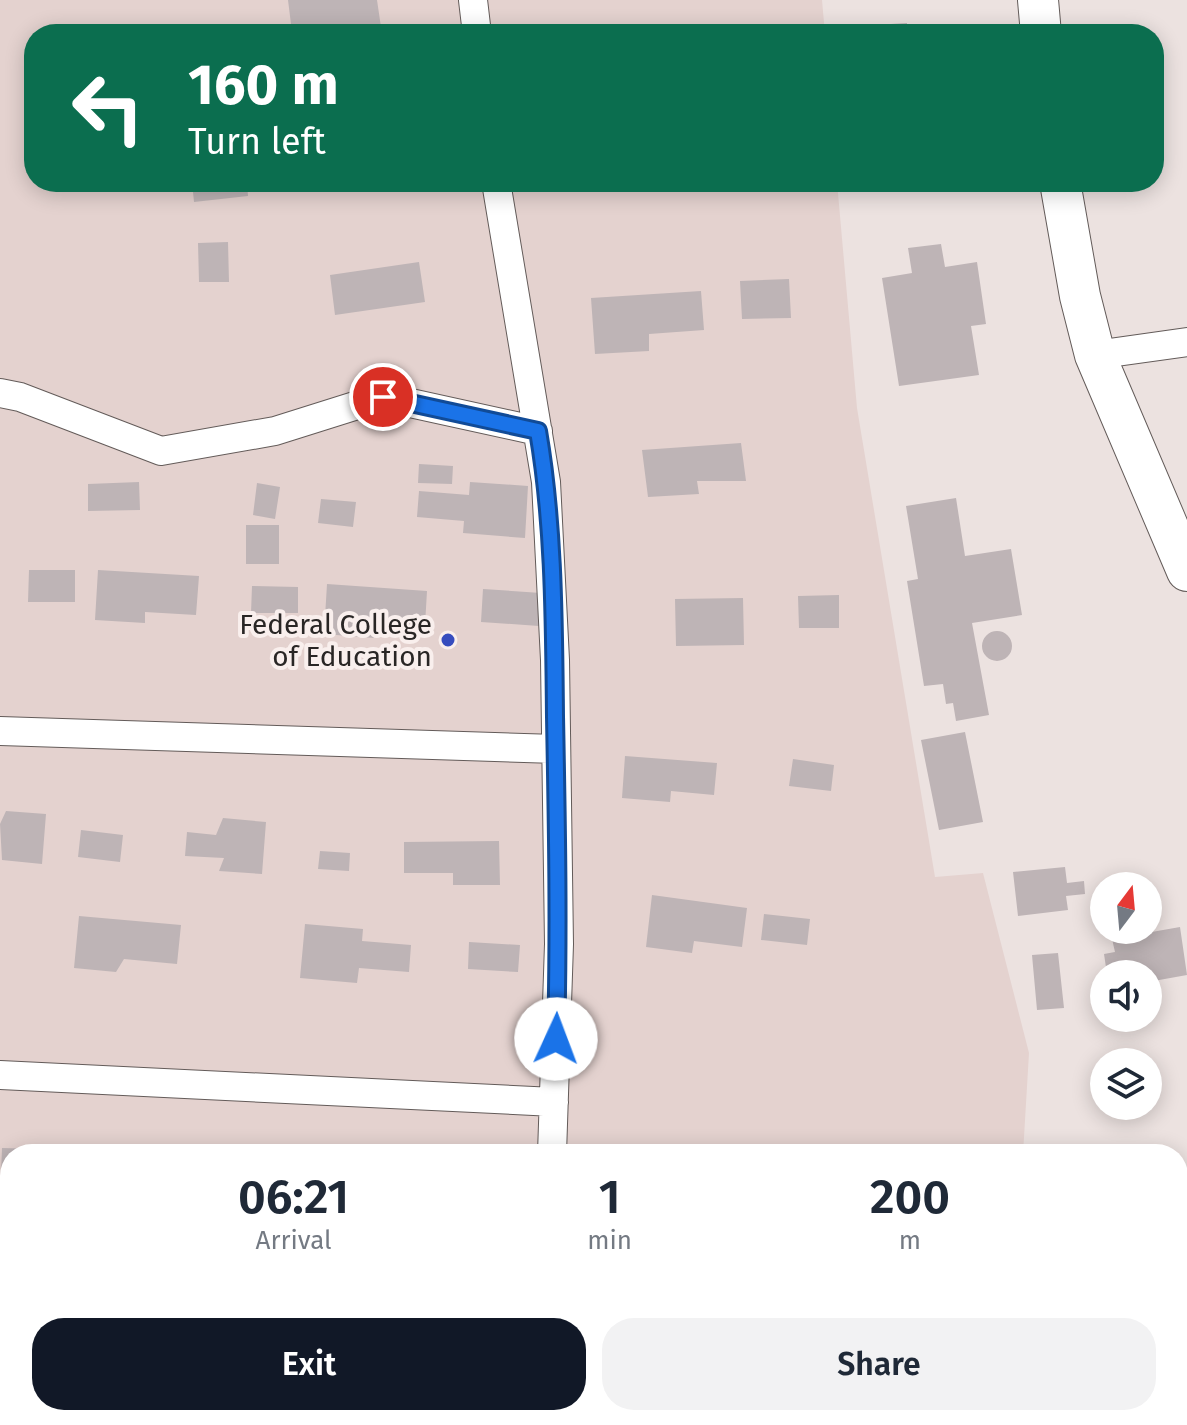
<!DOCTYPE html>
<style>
:root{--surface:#fff;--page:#f2f2f3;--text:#1f2937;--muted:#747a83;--accent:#111827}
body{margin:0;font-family:"Fira Sans",sans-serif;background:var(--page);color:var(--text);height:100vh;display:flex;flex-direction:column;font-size:30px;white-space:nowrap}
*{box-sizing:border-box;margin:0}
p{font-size:26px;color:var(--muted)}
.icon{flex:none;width:44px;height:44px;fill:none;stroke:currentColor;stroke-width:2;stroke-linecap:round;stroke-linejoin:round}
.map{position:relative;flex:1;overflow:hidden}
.panel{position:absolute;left:0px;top:1144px;width:1188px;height:282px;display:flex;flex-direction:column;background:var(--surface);border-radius:32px 32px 0 0;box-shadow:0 4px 20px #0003}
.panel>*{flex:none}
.guide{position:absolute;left:24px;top:24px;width:1140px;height:168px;border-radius:32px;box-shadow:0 4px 20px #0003;background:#0b6e4f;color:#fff;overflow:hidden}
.needle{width:52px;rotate:16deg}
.fabs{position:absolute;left:1090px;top:872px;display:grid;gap:16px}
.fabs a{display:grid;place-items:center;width:72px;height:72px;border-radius:50%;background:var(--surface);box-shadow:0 4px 20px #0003;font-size:40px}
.pin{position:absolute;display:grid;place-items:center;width:68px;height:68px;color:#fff;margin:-34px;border:4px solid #fff;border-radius:50%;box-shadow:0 2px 8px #0007}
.me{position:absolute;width:88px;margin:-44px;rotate:2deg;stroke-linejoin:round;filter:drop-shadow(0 0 6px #0008)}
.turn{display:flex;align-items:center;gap:28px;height:168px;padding:0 32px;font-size:36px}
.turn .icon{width:104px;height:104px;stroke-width:2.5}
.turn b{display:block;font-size:56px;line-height:68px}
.eta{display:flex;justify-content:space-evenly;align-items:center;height:136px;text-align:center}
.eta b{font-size:48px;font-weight:600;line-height:56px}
.primary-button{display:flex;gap:16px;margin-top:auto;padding:16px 32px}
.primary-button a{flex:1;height:92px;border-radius:32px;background:var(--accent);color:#fff;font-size:32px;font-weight:600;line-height:92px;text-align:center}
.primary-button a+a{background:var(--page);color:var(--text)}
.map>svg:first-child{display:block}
</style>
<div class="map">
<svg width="1187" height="1425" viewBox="0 0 1187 1425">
<rect width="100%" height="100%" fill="#ece2e0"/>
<!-- built -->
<path fill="#e4d2cf" d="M0,0h822l3,34h-791v148h803l20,226 78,469 48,-4 46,180 -6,101h-1013v262h1020l2,9h-1032z"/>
<!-- building -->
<path fill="#beb4b6" d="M288,0h89l5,34h-44l-1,-8 -45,6z
M907,23v11h-64l-1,-7z
M192,182h55l1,14 -54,6z
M298,182h35v2l-35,3z
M228,242l1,40h-30l-1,-39z
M941,244l4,23 32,-5 9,62 -15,2 8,49 -80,11 -17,-108 30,-5 -4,-25z
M419,262l6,40 -90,13 -5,-40z
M789,279l2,39 -49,1 -2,-38z
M701,291l3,39 -55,4v17l-54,3 -4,-56z
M741,443l5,38h-49l2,13 -51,3 -6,-47z
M419,464l34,2 -1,18 -34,-1z
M139,482l1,28 -52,1v-27z
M470,482l58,4 -3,52 -62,-5 1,-12 -47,-4 2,-26 50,4z
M257,483l23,4 -5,32 -22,-4z
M956,498l9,58 46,-7 11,66 -50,8 17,92 -33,6 -3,-18 -7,1 -3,-20 -19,2 -17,-105 11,-2 -12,-73z
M321,499l35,3 -3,25 -35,-4z
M246,525h33v39h-33z
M29,570h46v32h-47z
M98,570l101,6 -3,39 -51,-3v11l-50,-3z
M327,584l100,7 -2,34 -50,-3 -1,16 -50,-4z
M252,586l46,1v26h-47z
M483,589l58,4 -2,33 -58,-4z
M839,595v33h-40l-1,-32z
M743,598l1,47 -68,1 -1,-47z
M982 646a15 15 0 1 1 30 0a15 15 0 1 1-30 0Z
M965,732l18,90 -44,8 -18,-90z
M625,756l92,7 -3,32 -43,-4 -1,11 -48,-4z
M793,759l41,6 -3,26 -42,-5z
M6,811l40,3 -4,50 -40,-4 -2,-36z
M223,818l43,4 -4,52 -43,-3 5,-13 -39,-2 2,-24 29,3z
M81,830l42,5 -3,27 -42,-5z
M499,841l1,44h-47v-12h-49v-31z
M320,851l30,2 -1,18 -31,-2z
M1065,867l2,16 17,-2 1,13 -19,2 2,14 -50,6 -5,-44z
M652,895l95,13 -5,39 -48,-6 -2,12 -46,-6z
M764,914l46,5 -3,26 -46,-5z
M79,916l102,9 -4,39 -53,-5 -8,13 -42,-4z
M305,924l58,5 -1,12 49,4 -2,27 -50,-4 -2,15 -57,-5z
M1180,927l7,48 -39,7v-8h-27l-2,-3 -12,3 -3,-20 11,-2 -3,-13z
M469,942l51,3 -2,27 -50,-3z
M1058,953l6,55 -27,2 -5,-55z
M2,1148l38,1v5h-30v49h-10z
M0,1258l10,1v33l-10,-1z
M608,1416h28l-2,9h-28z
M1054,1416h76l3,9h-77z"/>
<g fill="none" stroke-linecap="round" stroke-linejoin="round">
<defs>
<path id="street" d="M473,0l4,34
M496,182l50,300 9,178 4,284 -7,210
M1095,355l92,-13
M0,393l20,4 141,54 114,-20 108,-34 155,34
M0,731l556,18
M0,1075l554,27
M0,1424l37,1
M545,1425v-9"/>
<path id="secondary" d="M1038,0l3,34
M1060,182l20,114 15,59 92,216"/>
</defs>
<!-- street casing -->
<use href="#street" stroke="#635b59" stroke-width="30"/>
<!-- secondary casing -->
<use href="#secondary" stroke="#635b59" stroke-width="42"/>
<!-- street -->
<use href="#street" stroke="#fff" stroke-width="28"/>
<!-- secondary -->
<use href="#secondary" stroke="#fff" stroke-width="40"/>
</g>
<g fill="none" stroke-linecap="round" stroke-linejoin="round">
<defs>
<path id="route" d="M383,397l155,34c16,93 16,190 17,285 2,108 4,215 1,323"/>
</defs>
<!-- route casing -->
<use href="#route" stroke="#114b97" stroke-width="20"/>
<!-- route -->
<use href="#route" stroke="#1a73e8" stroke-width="14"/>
</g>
<!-- markers -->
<circle fill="#364cbe" stroke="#f9efed" stroke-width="3" cx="448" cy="640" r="8"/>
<g text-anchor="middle" stroke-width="8" stroke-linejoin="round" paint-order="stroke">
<!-- poi labels -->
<g font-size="28" fill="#292625" stroke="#f9efed" text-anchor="end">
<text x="432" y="634">Federal College<tspan x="432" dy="32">of Education</tspan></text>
</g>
</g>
</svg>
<div class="fabs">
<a><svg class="needle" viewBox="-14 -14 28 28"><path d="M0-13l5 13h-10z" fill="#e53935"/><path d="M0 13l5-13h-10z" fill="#747a83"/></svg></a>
<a><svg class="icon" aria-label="sound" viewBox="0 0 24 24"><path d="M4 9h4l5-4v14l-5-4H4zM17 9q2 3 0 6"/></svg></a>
<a><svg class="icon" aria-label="layers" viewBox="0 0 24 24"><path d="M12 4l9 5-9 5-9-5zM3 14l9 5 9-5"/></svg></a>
</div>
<div class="pin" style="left:383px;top:397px;background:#d93025"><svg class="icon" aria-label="arrive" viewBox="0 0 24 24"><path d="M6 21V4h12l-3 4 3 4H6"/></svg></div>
<svg class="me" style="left:556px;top:1039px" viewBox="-20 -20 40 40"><circle r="19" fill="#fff"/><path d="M0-13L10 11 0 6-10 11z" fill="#1a73e8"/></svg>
<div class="guide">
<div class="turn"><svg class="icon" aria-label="left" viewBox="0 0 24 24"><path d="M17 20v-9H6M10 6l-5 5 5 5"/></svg><div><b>160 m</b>Turn left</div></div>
</div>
<section class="panel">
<div class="eta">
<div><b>06:21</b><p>Arrival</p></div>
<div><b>1</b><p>min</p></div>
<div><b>200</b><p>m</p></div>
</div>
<div class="primary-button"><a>Exit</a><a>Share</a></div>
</section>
</div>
